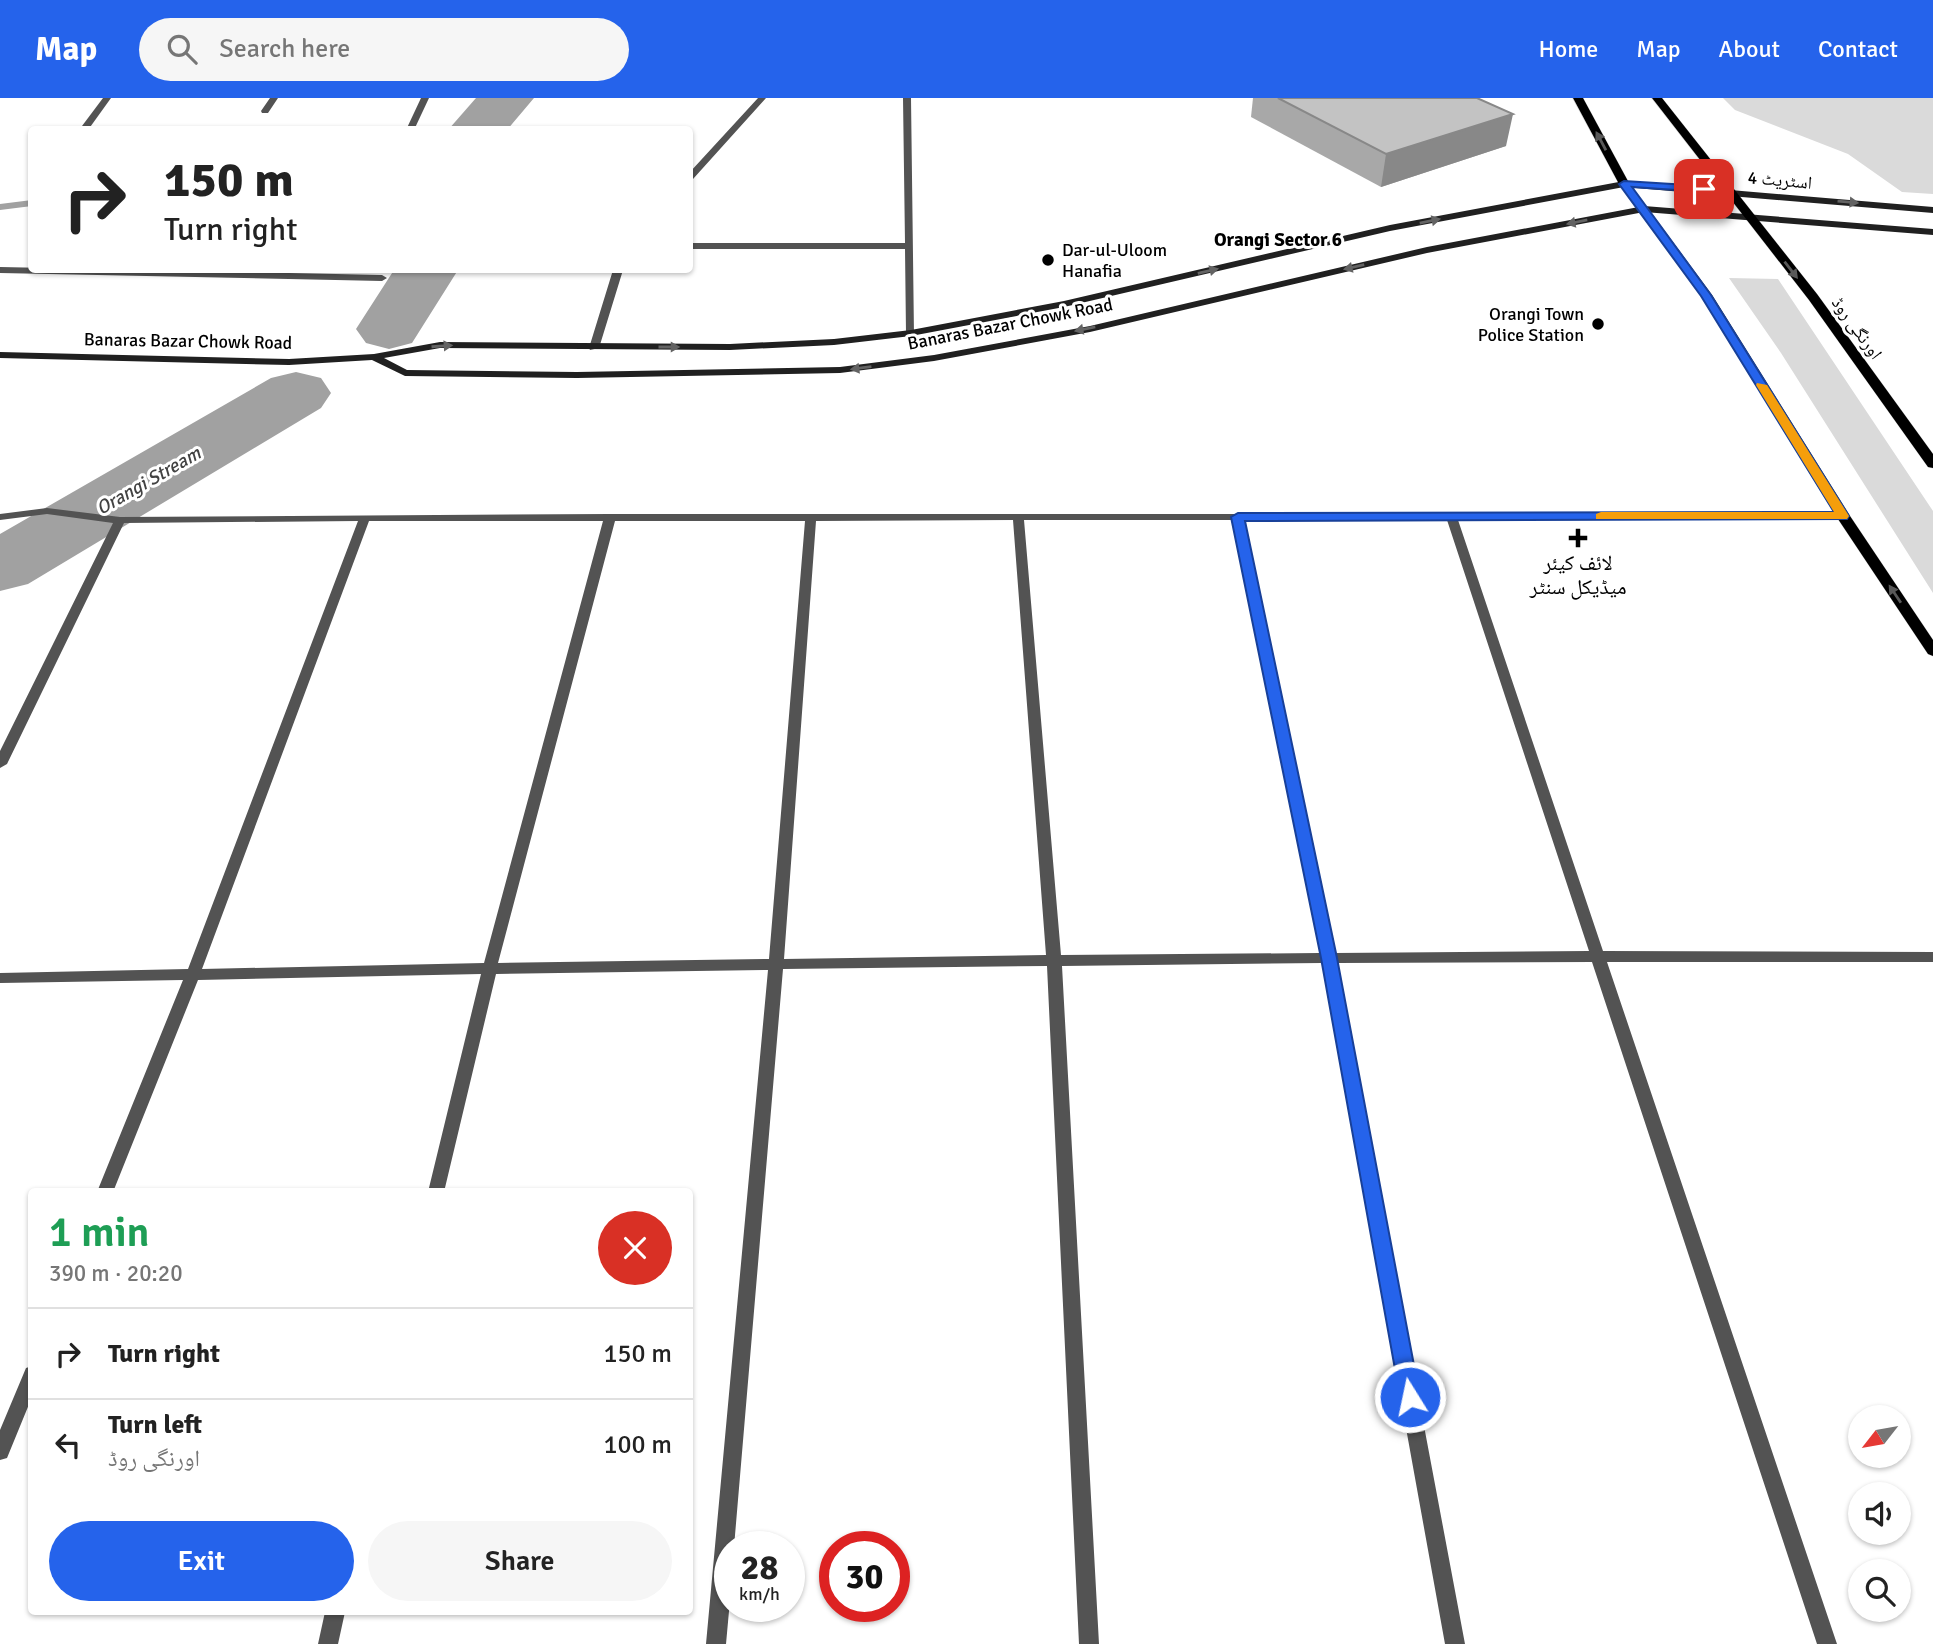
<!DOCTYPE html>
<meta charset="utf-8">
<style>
:root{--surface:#fff;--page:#f6f6f6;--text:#222;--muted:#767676;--line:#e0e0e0;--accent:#2563eb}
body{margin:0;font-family:Signika,"Noto Naskh Arabic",sans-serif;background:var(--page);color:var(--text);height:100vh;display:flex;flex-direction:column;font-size:26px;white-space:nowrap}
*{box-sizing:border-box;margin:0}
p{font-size:23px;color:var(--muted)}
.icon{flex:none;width:38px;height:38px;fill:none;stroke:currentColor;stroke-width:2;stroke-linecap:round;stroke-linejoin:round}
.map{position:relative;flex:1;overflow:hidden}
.drawer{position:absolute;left:28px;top:1090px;width:665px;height:427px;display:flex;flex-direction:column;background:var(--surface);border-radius:7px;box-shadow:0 2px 5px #0004}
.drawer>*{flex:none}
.banner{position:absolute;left:28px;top:28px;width:665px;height:147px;border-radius:7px;box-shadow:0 2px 5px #0004;background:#fff;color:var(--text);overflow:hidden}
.needle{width:46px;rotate:239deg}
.controls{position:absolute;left:1848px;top:1307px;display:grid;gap:14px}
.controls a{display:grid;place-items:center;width:63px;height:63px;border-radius:50%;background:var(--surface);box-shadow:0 2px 5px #0004;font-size:35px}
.speed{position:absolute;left:714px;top:1433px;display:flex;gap:14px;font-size:35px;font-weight:700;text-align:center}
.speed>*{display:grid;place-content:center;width:91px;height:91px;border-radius:50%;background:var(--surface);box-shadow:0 2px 5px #0004;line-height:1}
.speed small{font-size:18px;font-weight:400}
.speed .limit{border:10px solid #d22;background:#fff;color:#111}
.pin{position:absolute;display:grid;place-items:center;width:60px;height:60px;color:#fff;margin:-30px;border-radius:14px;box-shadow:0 4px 10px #0006}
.me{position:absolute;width:77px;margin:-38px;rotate:350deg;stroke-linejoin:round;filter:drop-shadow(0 0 5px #0008)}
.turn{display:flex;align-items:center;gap:24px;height:147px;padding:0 21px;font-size:32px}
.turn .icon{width:91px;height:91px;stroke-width:2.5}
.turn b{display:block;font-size:49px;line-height:60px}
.round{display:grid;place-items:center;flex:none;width:74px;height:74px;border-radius:37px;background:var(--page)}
.head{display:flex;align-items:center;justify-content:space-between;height:119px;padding:0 21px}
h1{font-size:42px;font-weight:600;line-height:52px;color:#1e9e55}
.cta{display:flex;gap:14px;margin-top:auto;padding:14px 21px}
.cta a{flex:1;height:80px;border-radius:42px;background:var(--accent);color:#fff;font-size:28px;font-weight:600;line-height:80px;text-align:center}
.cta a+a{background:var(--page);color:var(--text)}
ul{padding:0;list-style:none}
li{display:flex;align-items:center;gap:21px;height:91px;padding:0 21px;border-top:2px solid var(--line)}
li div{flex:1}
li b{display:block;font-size:26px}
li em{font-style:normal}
header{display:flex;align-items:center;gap:42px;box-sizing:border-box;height:98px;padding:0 35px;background:var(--accent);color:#fff}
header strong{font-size:33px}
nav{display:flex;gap:38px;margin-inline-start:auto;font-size:24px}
.search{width:490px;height:63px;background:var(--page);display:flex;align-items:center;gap:18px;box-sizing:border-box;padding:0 24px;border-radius:38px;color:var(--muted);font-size:26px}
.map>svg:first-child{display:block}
</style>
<header>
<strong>Map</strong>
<div class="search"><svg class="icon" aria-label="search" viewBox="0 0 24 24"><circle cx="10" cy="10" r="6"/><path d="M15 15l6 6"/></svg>Search here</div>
<nav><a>Home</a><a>Map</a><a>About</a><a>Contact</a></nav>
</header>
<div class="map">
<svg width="1933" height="1546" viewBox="0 0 1933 1546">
<rect width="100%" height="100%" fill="#fff"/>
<!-- green -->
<path fill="#dadada" d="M1723,0h210v96l-31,-2 -54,-38 -113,-44z
M1729,180l49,1 155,232v82l-152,-240z"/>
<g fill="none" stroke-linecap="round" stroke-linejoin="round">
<!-- stream -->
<path fill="#a1a1a1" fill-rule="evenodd" d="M32,102v6l-32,4v-6z"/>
<!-- river -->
<path fill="#a1a1a1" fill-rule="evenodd" d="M476,0h58l-27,32h-59z
M394,172h64l-46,73 -23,6 -23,-6 -10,-14z
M296,274l25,6 10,15 -10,15 -293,176 -28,7v-57l271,-156z"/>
<defs>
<path id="primary" d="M1573,0h10l46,85 83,112 138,221 83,124v16l-5,-2 -92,-138 -135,-220 -82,-112z
M1652,0h10l155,196 116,160v14l-5,-1 -119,-167z"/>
</defs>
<!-- primary casing -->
<use href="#primary" stroke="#dbdbdb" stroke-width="1"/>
<!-- minor -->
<path fill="#535353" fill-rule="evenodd" d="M103,0h8l-23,32h-9z
M270,0h8l-10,15h-6l-1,-2z
M421,0h8l-15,32h-8z
M758,0h8l-73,81h-3v-7z
M903,0h8l3,237 -8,-2 -1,-84h-215v-6h215z
M0,169l382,8 5,3 -5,3 -382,-8z
M613,172h10l-24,78 -9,2 -1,-2z
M47,410l73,9 490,-3h1237v4l-4,1 -385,1 145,431 330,1v10h-326l230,682h-20l-225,-682 -255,1 128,681h-20l-123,-681 -260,3 37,678h-20l-32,-678 -264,3 -49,578h-4v53l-4,44h-20l62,-674 -272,4 -52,218h-16l53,-218 -283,6 -85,212h-16l86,-212 -183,3v-10l188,-4 170,-448 -234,2 -117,241 -7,4v-17l113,-228 -66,-9 -47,6v-6zM1013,422l33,435 -262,4 32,-438zM1024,422h209l87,433 -259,2zM1244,422h203l142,431 -254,2zM369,423h234l-119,442 -282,6zM615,423h190l-36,438 -271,4z
M32,1268v31l-25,61 -7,2v-30l26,-62z
M325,1514h20l-7,32h-20z"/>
<!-- secondary -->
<path fill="#202020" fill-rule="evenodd" d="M1624,83l309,26v6l-309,-26 -234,44 -326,76 -153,29 -77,9 -104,5 -290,-2 -56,10 23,12 170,2 263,-5 94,-12 156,-29 337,-79 217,-41 289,23v6l-289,-23 -217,41 -337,79 -156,29 -94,12 -263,5 -172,-2 -33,-16 -83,5 -289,-7v-6l289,7 85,-5 66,-12 290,2 104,-5 77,-9 153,-29 326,-76z"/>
<!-- primary -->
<use href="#primary" fill="#000" fill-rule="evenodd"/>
</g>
<!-- wall -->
<path fill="#a8a8a8" d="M1253,0h224l29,48 -125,41 -130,-70z"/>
<!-- shaded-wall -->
<path fill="#888" d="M1513,16l-7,32 -125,41 5,-33z"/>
<!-- building -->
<path fill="#c3c3c3" stroke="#888" stroke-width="2" d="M1278,0h199l36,16 -127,40z"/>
<!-- one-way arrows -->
<defs><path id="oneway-solid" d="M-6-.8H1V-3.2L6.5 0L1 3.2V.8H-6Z" transform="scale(1.75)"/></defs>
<g fill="#595959">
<use href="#oneway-solid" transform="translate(1601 43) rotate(-118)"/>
<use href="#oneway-solid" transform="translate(1791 172) rotate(52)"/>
<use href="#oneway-solid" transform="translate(1895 496) rotate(-124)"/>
</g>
<g fill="#636363">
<use href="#oneway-solid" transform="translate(1848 104) rotate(5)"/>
<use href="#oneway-solid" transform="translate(1430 123) rotate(-11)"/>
<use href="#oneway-solid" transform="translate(1577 124) rotate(169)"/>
<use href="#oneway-solid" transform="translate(1354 169) rotate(167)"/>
<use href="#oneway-solid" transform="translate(1208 173) rotate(-13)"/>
<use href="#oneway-solid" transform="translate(1085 231) rotate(169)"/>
<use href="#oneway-solid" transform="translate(442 248) rotate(-4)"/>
<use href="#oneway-solid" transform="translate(669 249)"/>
<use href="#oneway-solid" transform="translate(861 270) rotate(173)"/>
</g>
<!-- route -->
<path fill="#2563eb" stroke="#184099" stroke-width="2" d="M1624,83l80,5 5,3 -5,3 -72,-5 79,108 138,221 -2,3 -602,2 92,437 83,439 -3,7 -7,2 -7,-2 -3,-7 -79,-439 -90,-441 7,-4 596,-1 -133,-216 -82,-112z"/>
<!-- slow -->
<path fill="#f59e0b" d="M1757,285l10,2 82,131 -2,3h-251v-5l5,-2h233l-78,-127z"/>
<!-- markers -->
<g fill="#000" stroke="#fff" stroke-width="2.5">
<circle cx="1048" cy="162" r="7"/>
<circle cx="1598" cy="226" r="7"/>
<path d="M1574.5 429.5h7v7h7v7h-7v7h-7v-7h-7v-7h7z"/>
</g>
<g text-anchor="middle" stroke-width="6" stroke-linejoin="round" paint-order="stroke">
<!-- far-street labels -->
<g font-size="18" fill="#000" stroke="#fff">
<text transform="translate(1780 82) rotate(5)" y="6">اسٹریٹ 4</text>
<text transform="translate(1010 226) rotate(-11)" y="6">Banaras Bazar Chowk Road</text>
<text transform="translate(1857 230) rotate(54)" y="6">اورنگی روڈ</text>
<text transform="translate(188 243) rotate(1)" y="6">Banaras Bazar Chowk Road</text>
</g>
<!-- far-poi labels -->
<g font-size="18" fill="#000" stroke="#fff" text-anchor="start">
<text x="1062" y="158">Dar-ul-Uloom<tspan x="1062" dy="21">Hanafia</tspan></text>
<text x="1584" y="222" text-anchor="end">Orangi Town<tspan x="1584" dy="21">Police Station</tspan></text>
</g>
<!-- far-neighbourhood labels -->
<g font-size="19" font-weight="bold" fill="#000" stroke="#fff">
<text x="1278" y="148">Orangi Sector 6</text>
</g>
<!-- far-water labels -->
<g font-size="19" font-style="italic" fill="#424242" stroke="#fff">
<text transform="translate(148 382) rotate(-30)" y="7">Orangi Stream</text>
</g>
<!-- poi labels -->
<g font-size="21" fill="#000" stroke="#fff">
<text x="1578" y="472">لائف کیئر<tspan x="1578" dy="24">میڈیکل سنٹر</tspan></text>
</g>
</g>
</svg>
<div class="controls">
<a><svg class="needle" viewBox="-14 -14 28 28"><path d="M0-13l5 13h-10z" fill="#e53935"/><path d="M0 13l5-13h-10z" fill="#767676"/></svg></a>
<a><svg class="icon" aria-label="sound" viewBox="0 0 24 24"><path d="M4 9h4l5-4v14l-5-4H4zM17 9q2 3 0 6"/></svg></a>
<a><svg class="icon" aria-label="search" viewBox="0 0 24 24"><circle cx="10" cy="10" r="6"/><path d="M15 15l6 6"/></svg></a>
</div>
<div class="speed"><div>28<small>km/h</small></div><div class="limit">30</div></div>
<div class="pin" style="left:1704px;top:91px;background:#d93025"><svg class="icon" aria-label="arrive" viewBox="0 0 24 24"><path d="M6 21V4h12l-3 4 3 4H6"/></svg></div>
<svg class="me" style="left:1410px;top:1299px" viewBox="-20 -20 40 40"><circle r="17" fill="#2563eb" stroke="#fff" stroke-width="3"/><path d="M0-11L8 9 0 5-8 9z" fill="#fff"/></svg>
<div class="banner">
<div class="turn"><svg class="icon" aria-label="right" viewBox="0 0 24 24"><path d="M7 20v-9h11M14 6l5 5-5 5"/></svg><div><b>150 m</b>Turn right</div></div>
</div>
<section class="drawer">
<div class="head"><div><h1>1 min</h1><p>390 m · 20:20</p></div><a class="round" style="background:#d93025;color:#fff"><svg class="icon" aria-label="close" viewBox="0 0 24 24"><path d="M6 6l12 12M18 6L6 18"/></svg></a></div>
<ul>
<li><svg class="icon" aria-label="right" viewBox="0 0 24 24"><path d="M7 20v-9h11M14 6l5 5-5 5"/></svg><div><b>Turn right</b></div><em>150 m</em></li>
<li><svg class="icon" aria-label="left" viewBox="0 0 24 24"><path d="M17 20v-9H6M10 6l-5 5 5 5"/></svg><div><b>Turn left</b><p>اورنگی روڈ</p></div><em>100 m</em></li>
</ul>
<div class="cta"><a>Exit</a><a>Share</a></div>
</section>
</div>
